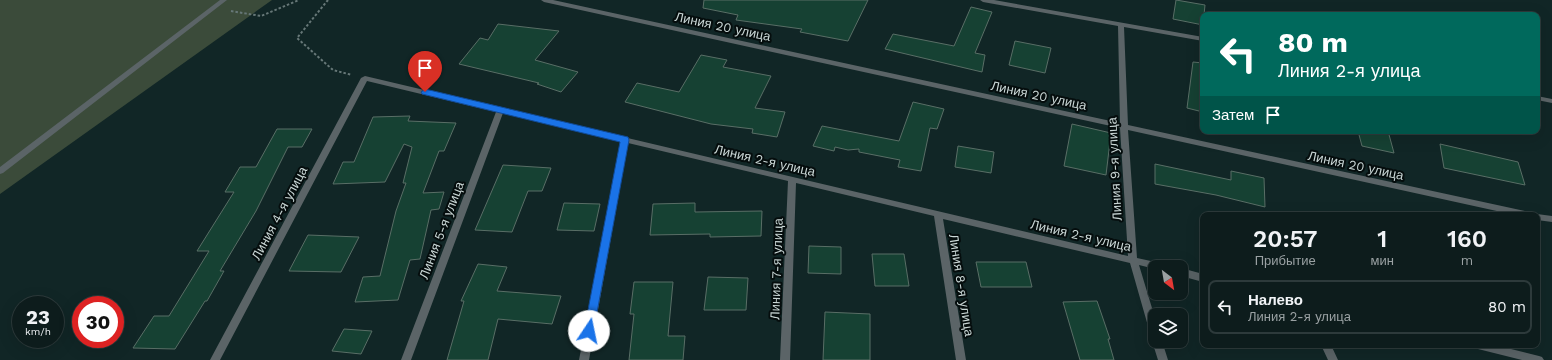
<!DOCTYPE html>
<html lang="ru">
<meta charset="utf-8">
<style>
:root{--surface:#0d1c1c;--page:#162525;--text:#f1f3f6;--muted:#9aa1a3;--line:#2d3a3b}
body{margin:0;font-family:"Work Sans",sans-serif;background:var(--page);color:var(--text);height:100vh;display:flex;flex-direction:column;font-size:15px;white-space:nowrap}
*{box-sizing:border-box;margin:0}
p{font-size:13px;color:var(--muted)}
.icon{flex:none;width:22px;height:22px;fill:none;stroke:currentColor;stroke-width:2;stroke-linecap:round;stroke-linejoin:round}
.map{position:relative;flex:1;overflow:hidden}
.panel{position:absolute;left:1200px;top:212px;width:340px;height:136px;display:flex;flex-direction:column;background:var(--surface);border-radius:8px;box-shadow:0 4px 16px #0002,0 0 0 1px var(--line)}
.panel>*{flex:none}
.banner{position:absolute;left:1200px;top:12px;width:340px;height:122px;border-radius:8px;box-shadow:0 4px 16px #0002,0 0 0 1px var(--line);background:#00695c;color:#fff;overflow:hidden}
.needle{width:26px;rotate:149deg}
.fabs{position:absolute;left:1148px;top:260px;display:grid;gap:8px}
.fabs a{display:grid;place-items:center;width:40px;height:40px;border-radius:8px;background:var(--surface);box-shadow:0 4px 16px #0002,0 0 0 1px var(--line);font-size:20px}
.speed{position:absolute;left:12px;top:296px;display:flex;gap:8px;font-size:20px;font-weight:700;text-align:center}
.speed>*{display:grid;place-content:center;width:52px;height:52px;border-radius:50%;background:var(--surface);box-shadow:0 4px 16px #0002,0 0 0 1px var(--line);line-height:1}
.speed small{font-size:10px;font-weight:400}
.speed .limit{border:6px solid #d22;background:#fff;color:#111}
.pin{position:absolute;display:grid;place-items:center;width:34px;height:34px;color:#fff;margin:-41px -17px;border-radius:50% 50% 50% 0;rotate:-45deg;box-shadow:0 0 4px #0007}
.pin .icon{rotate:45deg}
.me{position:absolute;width:44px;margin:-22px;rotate:11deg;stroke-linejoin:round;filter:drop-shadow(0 0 3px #0008)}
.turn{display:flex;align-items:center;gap:14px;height:84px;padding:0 12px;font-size:18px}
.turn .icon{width:52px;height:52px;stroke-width:2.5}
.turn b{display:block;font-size:28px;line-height:34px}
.then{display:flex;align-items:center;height:38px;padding:0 12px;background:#0003;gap:8px;font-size:15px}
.eta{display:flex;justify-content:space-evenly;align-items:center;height:68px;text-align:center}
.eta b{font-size:24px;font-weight:600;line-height:28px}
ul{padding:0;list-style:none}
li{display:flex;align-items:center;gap:12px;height:54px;margin:0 8px 6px;padding:0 4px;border:2px solid var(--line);border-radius:8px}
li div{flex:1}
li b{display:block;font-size:15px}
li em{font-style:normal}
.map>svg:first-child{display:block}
</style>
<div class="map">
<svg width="1552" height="360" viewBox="0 0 1552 360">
<rect width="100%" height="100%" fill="#112626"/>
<!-- green -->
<path fill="#3b4b3a" d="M0,0h272l-272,194z"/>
<!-- building -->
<path fill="#164133" stroke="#596e66" d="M704,0h164l-20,41 -48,-9 2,-3 -66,-9 2,-5 -35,-7z
M1176,0l29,5 -2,20 -30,-6z
M971,7l21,5 -17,41 10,2 -3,17 -97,-23 8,-15 61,12z
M498,24l61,7 -24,29 43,12 -17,20 -24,-8 2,-1 -80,-19 21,-26 8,2z
M1015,41l36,7 -6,25 -36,-8z
M701,55l26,5 -4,7 48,9 -16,32 30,4 -8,25 -25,-4 1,-4 -42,-5 -86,-22 12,-19 42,9z
M1193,62l10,1v49l-16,-4z
M913,102l31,7 -7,20 -7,-1 -9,43 -23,-4 2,-7 -41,-8v-3l-11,1 -13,-3 -1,4 -21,-5 9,-20 77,15z
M410,116l-2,5 48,2 -12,28h-5l-16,42 21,-1 -5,17 -8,1 -11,49 -10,1 -12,40 -43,2 8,-25 17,-1 16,-65 10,-28h-3l9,-36 -8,-3 -19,38 -52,2 10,-22h11l19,-45z
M1072,124l39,9 -5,42 -42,-9z
M277,129h35l-10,18h-14l-32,64 -36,60h4l-17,30h-2l-30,48 -42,-1 21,-32h15l40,-65h-12l37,-59h-9l15,-25h16z
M1358,131h30l6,22 -32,-7z
M1440,144l78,18 7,23 -81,-17z
M958,146l36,6 -3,21 -36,-6z
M1155,164l76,16v-9l33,7 1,29 -49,-12 -61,-11z
M503,165l48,3 -9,23h-14l-16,41 -37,-2z
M564,203l36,1 -6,27 -37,-1z
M695,203v9l67,-1 -1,25 -51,1v-3l-60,1 3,-31z
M308,235l51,2 -18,35 -52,-1z
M809,246l32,1v27l-33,-1z
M872,254h32l5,32h-34z
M976,262h50l6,25h-51z
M478,264l29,3 -10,24 64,5 -9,28 -54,-5 -10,41h-41l17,-59h-3z
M708,277l40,1 -2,32h-42z
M634,282h39l-5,54h17l-2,24h-54l5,-46h-4z
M1097,301l13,38h-2l6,21h-34l-17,-58z
M825,312l45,2v46h-47z
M344,329l28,2 -11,23 -29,-3z"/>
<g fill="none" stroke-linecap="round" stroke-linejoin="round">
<!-- path -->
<path stroke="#677" stroke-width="2" stroke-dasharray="2.5 2" stroke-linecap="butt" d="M328,0l-31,38 36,32 19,5
M231,11l30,5 38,-16"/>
<!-- minor -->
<path fill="#5b6467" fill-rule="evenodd" d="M220,0h7l-224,173 -3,1v-7z
M541,0h12l567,123 -2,-97 -135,-24 -3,-2h14l209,37v4l-79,-14 4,98 401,87 3,1 1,2h-18l-387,-85 9,128 23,5 3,2 1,2h-9v2l-16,-4 16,53v19l-3,-1 -2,-3 -20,-70 -187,-44 23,141h-10l-22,-144 -138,-33 -6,177h-10l8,-179 -160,-38 -39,217h-10l42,-218 -118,-29 -92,247h-10l95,-248 -129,-31 -147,279h-10l151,-282 4,-2 763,180 -8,-128 -576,-126z
M1537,96l15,3v4l-15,-3z
M1537,214l15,2v6l-15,-2v-5h-3z
M1181,268l22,6v8l-22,-6z
M1154,338h1v3h7l6,19h-10l-6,-19z
M1321,345h10l7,15h-10z
M1473,345h22l44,11 3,1 2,3h-22l-44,-11 -3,-1z"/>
</g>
<!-- route -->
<path fill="#1a73e8" stroke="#114b97" d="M425,89l203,48 1,3 -36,194h-7l-2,-3 36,-189 -198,-48 -1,-2z"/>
<g text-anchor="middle" stroke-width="4" stroke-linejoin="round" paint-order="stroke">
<!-- street labels -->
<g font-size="13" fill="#cad7d6" stroke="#050d0d">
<text transform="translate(723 26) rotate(12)" y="5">Линия 20 улица</text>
<text transform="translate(1039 95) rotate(12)" y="5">Линия 20 улица</text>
<text transform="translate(765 160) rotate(13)" y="5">Линия 2-я улица</text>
<text transform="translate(1356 165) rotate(12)" y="5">Линия 20 улица</text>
<text transform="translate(1114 169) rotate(-93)" y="5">Линия 9-я улица</text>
<text transform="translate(279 213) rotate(-62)" y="5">Линия 4-я улица</text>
<text transform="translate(441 230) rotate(-69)" y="5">Линия 5-я улица</text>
<text transform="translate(1081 235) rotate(13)" y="5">Линия 2-я улица</text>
<text transform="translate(776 269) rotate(-88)" y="5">Линия 7-я улица</text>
<text transform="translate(962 285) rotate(81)" y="5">Линия 8-я улица</text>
</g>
</g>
</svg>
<div class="fabs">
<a><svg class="needle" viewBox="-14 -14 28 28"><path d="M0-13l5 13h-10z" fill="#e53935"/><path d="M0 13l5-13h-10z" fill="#9aa1a3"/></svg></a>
<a><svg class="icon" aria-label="layers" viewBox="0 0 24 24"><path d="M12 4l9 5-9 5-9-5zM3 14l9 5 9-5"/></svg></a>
</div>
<div class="speed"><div>23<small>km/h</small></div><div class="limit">30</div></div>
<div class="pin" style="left:425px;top:92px;background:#d93025"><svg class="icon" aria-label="arrive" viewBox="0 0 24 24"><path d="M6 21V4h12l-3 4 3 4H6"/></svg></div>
<svg class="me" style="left:589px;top:331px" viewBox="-20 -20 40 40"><circle r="19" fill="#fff"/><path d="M0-13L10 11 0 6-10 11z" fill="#1a73e8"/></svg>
<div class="banner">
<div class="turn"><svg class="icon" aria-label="left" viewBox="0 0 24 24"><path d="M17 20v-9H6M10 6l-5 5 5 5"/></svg><div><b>80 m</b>Линия 2-я улица</div></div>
<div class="then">Затем<svg class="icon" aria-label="arrive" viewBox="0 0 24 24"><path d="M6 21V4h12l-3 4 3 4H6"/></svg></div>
</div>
<section class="panel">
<div class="eta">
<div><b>20:57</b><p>Прибытие</p></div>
<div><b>1</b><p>мин</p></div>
<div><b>160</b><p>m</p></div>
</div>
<ul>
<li><svg class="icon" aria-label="left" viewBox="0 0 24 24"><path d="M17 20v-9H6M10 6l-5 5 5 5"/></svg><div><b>Налево</b><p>Линия 2-я улица</p></div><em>80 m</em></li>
</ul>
</section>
</div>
